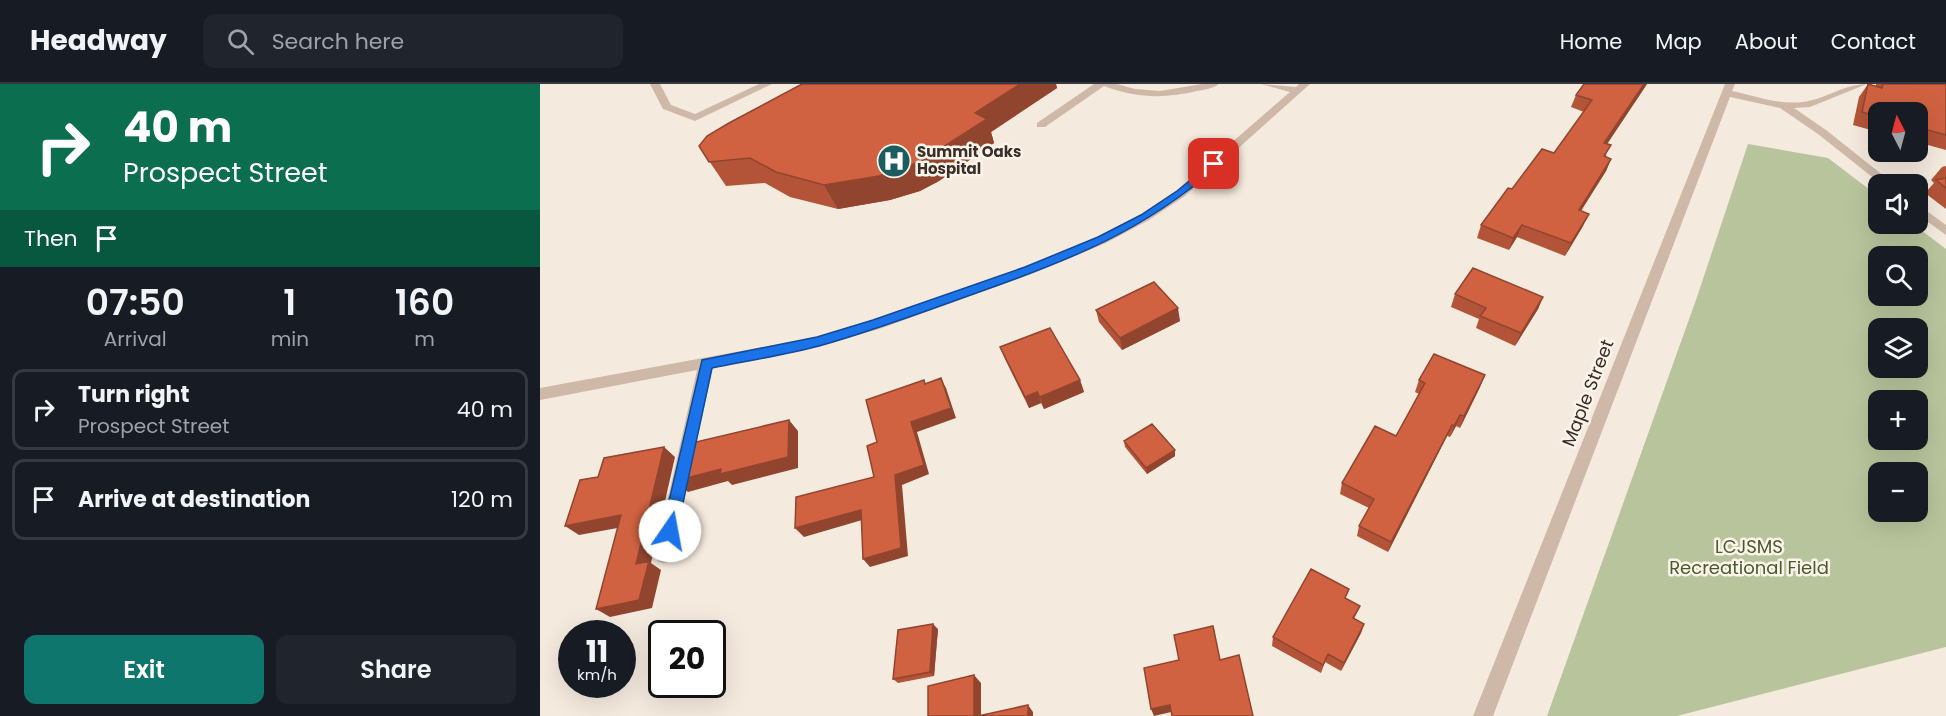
<!DOCTYPE html>
<meta charset="utf-8">
<style>
:root{--surface:#171b24;--page:#20242c;--text:#f1f3f6;--muted:#9ea1a6;--line:#363941;--accent:#0f766e}
body{margin:0;font-family:Poppins,sans-serif;background:var(--page);color:var(--text);height:100vh;display:flex;flex-direction:column;font-size:22px;white-space:nowrap}
*{box-sizing:border-box;margin:0}
p{font-size:20px;color:var(--muted)}
.icon{flex:none;width:33px;height:33px;fill:none;stroke:currentColor;stroke-width:2;stroke-linecap:round;stroke-linejoin:round}
.map{position:relative;flex:1;overflow:hidden}
.details{display:flex;flex-direction:column;background:var(--surface);width:540px}
.details>*{flex:none}
.top-card{background:#0b6e4f;color:#fff;overflow:hidden}
.needle{width:39px;rotate:354deg}
.tools{position:absolute;left:1328px;top:18px;display:grid;gap:12px}
.tools a{display:grid;place-items:center;width:60px;height:60px;border-radius:12px;background:var(--surface);box-shadow:0 6px 24px #0002;font-size:30px}
.speed{position:absolute;left:18px;top:536px;display:flex;gap:12px;font-size:30px;font-weight:700;text-align:center}
.speed>*{display:grid;place-content:center;width:78px;height:78px;border-radius:50%;background:var(--surface);box-shadow:0 6px 24px #0002;line-height:1}
.speed small{font-size:15px;font-weight:400}
.speed .limit{border:3px solid #111;border-radius:9px;background:#fff;color:#111}
.pin{position:absolute;display:grid;place-items:center;width:51px;height:51px;color:#fff;margin:-26px;border-radius:12px;box-shadow:0 3px 9px #0006}
.me{position:absolute;width:66px;margin:-33px;rotate:12deg;stroke-linejoin:round;filter:drop-shadow(0 0 4px #0008)}
.turn{display:flex;align-items:center;gap:21px;height:126px;padding:0 24px;font-size:27px}
.turn .icon{width:78px;height:78px;stroke-width:2.5}
.turn b{display:block;font-size:42px;line-height:51px}
.then{display:flex;align-items:center;height:57px;padding:0 24px;background:#0003;gap:12px;font-size:22px}
.eta{display:flex;justify-content:space-evenly;align-items:center;height:102px;text-align:center}
.eta b{font-size:36px;font-weight:600;line-height:42px}
.button{display:flex;gap:12px;margin-top:auto;padding:12px 24px}
.button a{flex:1;height:69px;border-radius:12px;background:var(--accent);color:#fff;font-size:24px;font-weight:600;line-height:69px;text-align:center}
.button a+a{background:var(--page);color:var(--text)}
ul{padding:0;list-style:none}
li{display:flex;align-items:center;gap:18px;height:81px;margin:0 12px 9px;padding:0 12px;border:3px solid var(--line);border-radius:12px}
li div{flex:1}
li b{display:block;font-size:22px}
li em{font-style:normal}
header{display:flex;align-items:center;gap:36px;box-sizing:border-box;height:84px;padding:0 30px;background:var(--surface);border-bottom:2px solid var(--line)}
header strong{font-size:28px}
nav{display:flex;gap:33px;margin-inline-start:auto;font-size:21px}
.search{width:420px;height:54px;background:var(--page);display:flex;align-items:center;gap:15px;box-sizing:border-box;padding:0 21px;border-radius:12px;color:var(--muted);font-size:22px}
main{display:flex;flex:1;min-height:0}
.map>svg:first-child{display:block}
</style>
<header>
<strong>Headway</strong>
<div class="search"><svg class="icon" aria-label="search" viewBox="0 0 24 24"><circle cx="10" cy="10" r="6"/><path d="M15 15l6 6"/></svg>Search here</div>
<nav><a>Home</a><a>Map</a><a>About</a><a>Contact</a></nav>
</header>
<main>
<section class="details">
<div class="top-card">
<div class="turn"><svg class="icon" aria-label="right" viewBox="0 0 24 24"><path d="M7 20v-9h11M14 6l5 5-5 5"/></svg><div><b>40 m</b>Prospect Street</div></div>
<div class="then">Then<svg class="icon" aria-label="arrive" viewBox="0 0 24 24"><path d="M6 21V4h12l-3 4 3 4H6"/></svg></div>
</div>
<div class="eta">
<div><b>07:50</b><p>Arrival</p></div>
<div><b>1</b><p>min</p></div>
<div><b>160</b><p>m</p></div>
</div>
<ul>
<li><svg class="icon" aria-label="right" viewBox="0 0 24 24"><path d="M7 20v-9h11M14 6l5 5-5 5"/></svg><div><b>Turn right</b><p>Prospect Street</p></div><em>40 m</em></li>
<li><svg class="icon" aria-label="arrive" viewBox="0 0 24 24"><path d="M6 21V4h12l-3 4 3 4H6"/></svg><div><b>Arrive at destination</b></div><em>120 m</em></li>
</ul>
<div class="button"><a>Exit</a><a>Share</a></div>
</section>
<div class="map">
<svg width="1406" height="632" viewBox="0 0 1406 632">
<rect width="100%" height="100%" fill="#f5eade"/>
<!-- green -->
<path fill="#b8c59c" fill-rule="evenodd" d="M1208,60l80,14 50,38v28h35l33,25v398l-269,69h-130l150,-419zM1338,172h39v40h-39zM1338,244h39v40h-39zM1338,316h39v40h-39zM1338,388h39v40h-39z"/>
<g fill="none" stroke-linecap="round" stroke-linejoin="round">
<!-- minor -->
<path fill="#ceb9a8" fill-rule="evenodd" d="M110,0h10l11,21 24,9 64,-30h13l-77,37 -32,-12z
M554,0h23l18,5 25,2 42,-7h17c-6,4 -14,6 -22,7 -33,8 -61,7 -93,-5l-59,41h-8v-4z
M721,0l35,3 3,-3h11l-125,112 -36,24 -43,23 -72,30 -152,55 -65,19 -104,20 -43,194 -6,2 -6,-2 -3,-6 42,-185 -157,30v-12l277,-51 56,-17 151,-53 74,-30 43,-23 36,-24 113,-98z
M1185,0h10l-3,7c23,5 47,14 71,11 23,-3 41,-18 64,-18l-57,23 -16,1 32,22 68,54h-13l-63,-50 -38,-26 -50,-11 -237,619h-20z
M1377,120l29,21v10l-29,-21z"/>
</g>
<!-- wall -->
<path fill="#b35438" d="M262,0h254l1,4 -66,44 3,11 -55,38 -19,10 -30,9 -52,9 -48,-12 -25,-14 -39,3 -27,-40z
M1044,0h63l-40,60 -1,13 5,2 -5,12 -25,40 2,15 -18,30 -48,-19 -8,13 -32,-12 4,-13 31,-36 42,-36 30,-41 -13,-5 5,-12z
M1328,0l8,2v-2h70v66l-29,-8v-30h-39v20l-25,-7 6,-28z
M1406,82v43l-21,-16 9,-10 -3,-3 11,-13z
M915,210l88,3 -5,12 -23,37 -39,-18 3,-9 -28,-12z
M556,226l84,11 -58,29 -23,-28z
M460,263l80,33 4,12 -40,17 -3,-6 -12,5 -24,-49z
M945,291l-5,12 -20,41 -4,-2 -6,11 -3,-1 -59,116 -31,-16 2,-10 10,-18 -29,-14 2,-11 54,-47 23,-42 -4,-2 4,-12z
M584,357l51,15 -28,18 -22,-27z
M807,515l13,7 -6,13 10,5 -3,9 -20,38 -16,-9 -4,11 -49,-27 1,-9z
M398,545l-4,47 -36,7 -5,-4z"/>
<!-- shaded-wall -->
<path fill="#92452e" d="M480,0h36l1,4 -66,44 3,11 -55,38 -19,10 -30,9 -52,9 -14,-24 151,-72z
M1104,0h3l-48,72 5,-13z
M1071,75l-5,12 -33,52 6,-13z
M1049,130l-6,12 -18,30 6,-13z
M982,141l-5,12 -8,13 4,-12z
M1003,213l-5,12 -23,37 6,-13z
M638,224l2,13 -58,29 -2,-12z
M945,291l-5,12 -20,41 4,-12z
M401,294l5,10 10,30 -39,14 12,42 -27,11 6,71 -38,11 -7,-8 32,-84 16,-53z
M540,296l4,12 -40,17 -4,-12z
M497,308l4,11 -12,5 -4,-11z
M920,331l-4,11 -6,11 4,-11z
M249,336l9,11v37l-66,17 -4,-4 -40,11 -13,-11z
M912,341l-5,11 -59,116 3,-10z
M124,363l11,10 -24,106 10,7 -9,38 -42,9 -14,-8z
M635,366v6l-28,18 -1,-6z
M321,426l8,8 -65,19 -9,-9z
M81,431l13,10 -55,10 -14,-9z
M393,540l5,5 -4,47 -4,-4z
M824,540l-3,9 -20,38 3,-8z
M434,591l7,8v33h-7z
M488,621l5,7v4h-5z
M630,621l1,7 -17,4 -3,-7z"/>
<!-- building -->
<path fill="#d06241" stroke="#92452e" stroke-width="1.5" d="M262,0h218l-45,29 12,6 -58,37 -19,10 -31,10 -55,9 -48,-13 -26,-14 -41,4 -10,-16 8,-10 22,-13z
M1044,0h60l-40,59 7,2 -7,11 7,3 -32,51 10,4 -18,29 -49,-18 -9,13 -32,-13 27,-37 4,1 30,-40 12,4 38,-53 -16,-5z
M1328,0l14,4 1,-4h63v51l-29,-8v-15h-39v5l-16,-5z
M1406,94v10l-10,-8z
M933,184l70,29 -22,36 -41,-17 6,-8 -31,-14z
M614,198l24,26 -58,30 -24,-28z
M510,244l30,52 -40,17 -3,-5 -12,5 -25,-50z
M894,270l51,21 -21,41 -4,-1 -6,11 -2,-1 -61,117 -32,-16 15,-27 -32,-16 33,-57 21,10 29,-53 -6,-3z
M401,294l10,30 -40,14 13,43 -29,10 6,73 -38,11 -2,-49 -66,18 1,-31 78,-20 -7,-31 10,-4 -11,-42 58,-20 1,4z
M249,336l-1,37 -68,17 1,-5 -46,12 8,-36z
M612,340l23,26 -29,18 -22,-27z
M124,363l-28,117 13,-3 -10,39 -43,9 25,-94 -56,11 15,-46 18,-3 6,-19z
M771,485l38,20 -4,9 15,8 -7,12 11,6 -20,39 -16,-9 -5,11 -50,-28z
M393,540l-3,48 -37,7 5,-49z
M673,542l7,34 19,-5 14,61h-81l-2,-11 -19,4 -7,-41 35,-8 -5,-25z
M434,591v41h-46v-30z
M488,621v11h-50z"/>
<!-- route -->
<path fill="#1a73e8" stroke="#114b97" stroke-width="1.5" d="M674,77l5,3 -1,2c-74,65 -148,94 -239,126 -53,19 -106,39 -160,54 -35,9 -72,15 -107,22l-35,163 -2,5 -5,2 -6,-2 -2,-5 40,-171 115,-23 56,-17 152,-53 73,-30 43,-22 36,-24z"/>
<!-- icons -->
<defs>
<symbol id="hospital-disc" viewBox="-11 -11 22 22"><circle r="9.5" fill="#1a5c60" stroke="#fbf4eb"/><path d="M-5-5h3v3.5h4V-5h3V5h-3V1.5h-4V5h-3Z" fill="#fff"/></symbol>
</defs>
<g fill-rule="evenodd">
<use href="#hospital-disc" x="335" y="58" width="38" height="38"/>
</g>
<g text-anchor="middle" stroke-width="5" stroke-linejoin="round" paint-order="stroke">
<!-- far-poi labels -->
<g font-size="15" font-weight="bold" fill="#3b2e29" stroke="#fbf4eb" text-anchor="start">
<text x="377" y="73">Summit Oaks<tspan x="377" dy="17">Hospital</tspan></text>
</g>
<!-- street labels -->
<g font-size="18" fill="#3b2e29" stroke="#fbf4eb">
<text transform="translate(1048 309) rotate(-69)" y="6">Maple Street</text>
</g>
<!-- park labels -->
<g font-size="18" fill="#4a5b2a" stroke="#fbf4eb">
<text x="1209" y="469">LCJSMS<tspan x="1209" dy="21">Recreational Field</tspan></text>
</g>
</g>
</svg>
<div class="tools">
<a><svg class="needle" viewBox="-14 -14 28 28"><path d="M0-13l5 13h-10z" fill="#e53935"/><path d="M0 13l5-13h-10z" fill="#9ea1a6"/></svg></a>
<a><svg class="icon" aria-label="sound" viewBox="0 0 24 24"><path d="M4 9h4l5-4v14l-5-4H4zM17 9q2 3 0 6"/></svg></a>
<a><svg class="icon" aria-label="search" viewBox="0 0 24 24"><circle cx="10" cy="10" r="6"/><path d="M15 15l6 6"/></svg></a>
<a><svg class="icon" aria-label="layers" viewBox="0 0 24 24"><path d="M12 4l9 5-9 5-9-5zM3 14l9 5 9-5"/></svg></a>
<a>+</a>
<a>−</a>
</div>
<div class="speed"><div>11<small>km/h</small></div><div class="limit">20</div></div>
<div class="pin" style="left:674px;top:80px;background:#d93025"><svg class="icon" aria-label="arrive" viewBox="0 0 24 24"><path d="M6 21V4h12l-3 4 3 4H6"/></svg></div>
<svg class="me" style="left:130px;top:447px" viewBox="-20 -20 40 40"><circle r="19" fill="#fff"/><path d="M0-13L10 11 0 6-10 11z" fill="#1a73e8"/></svg>
</div>
</main>
